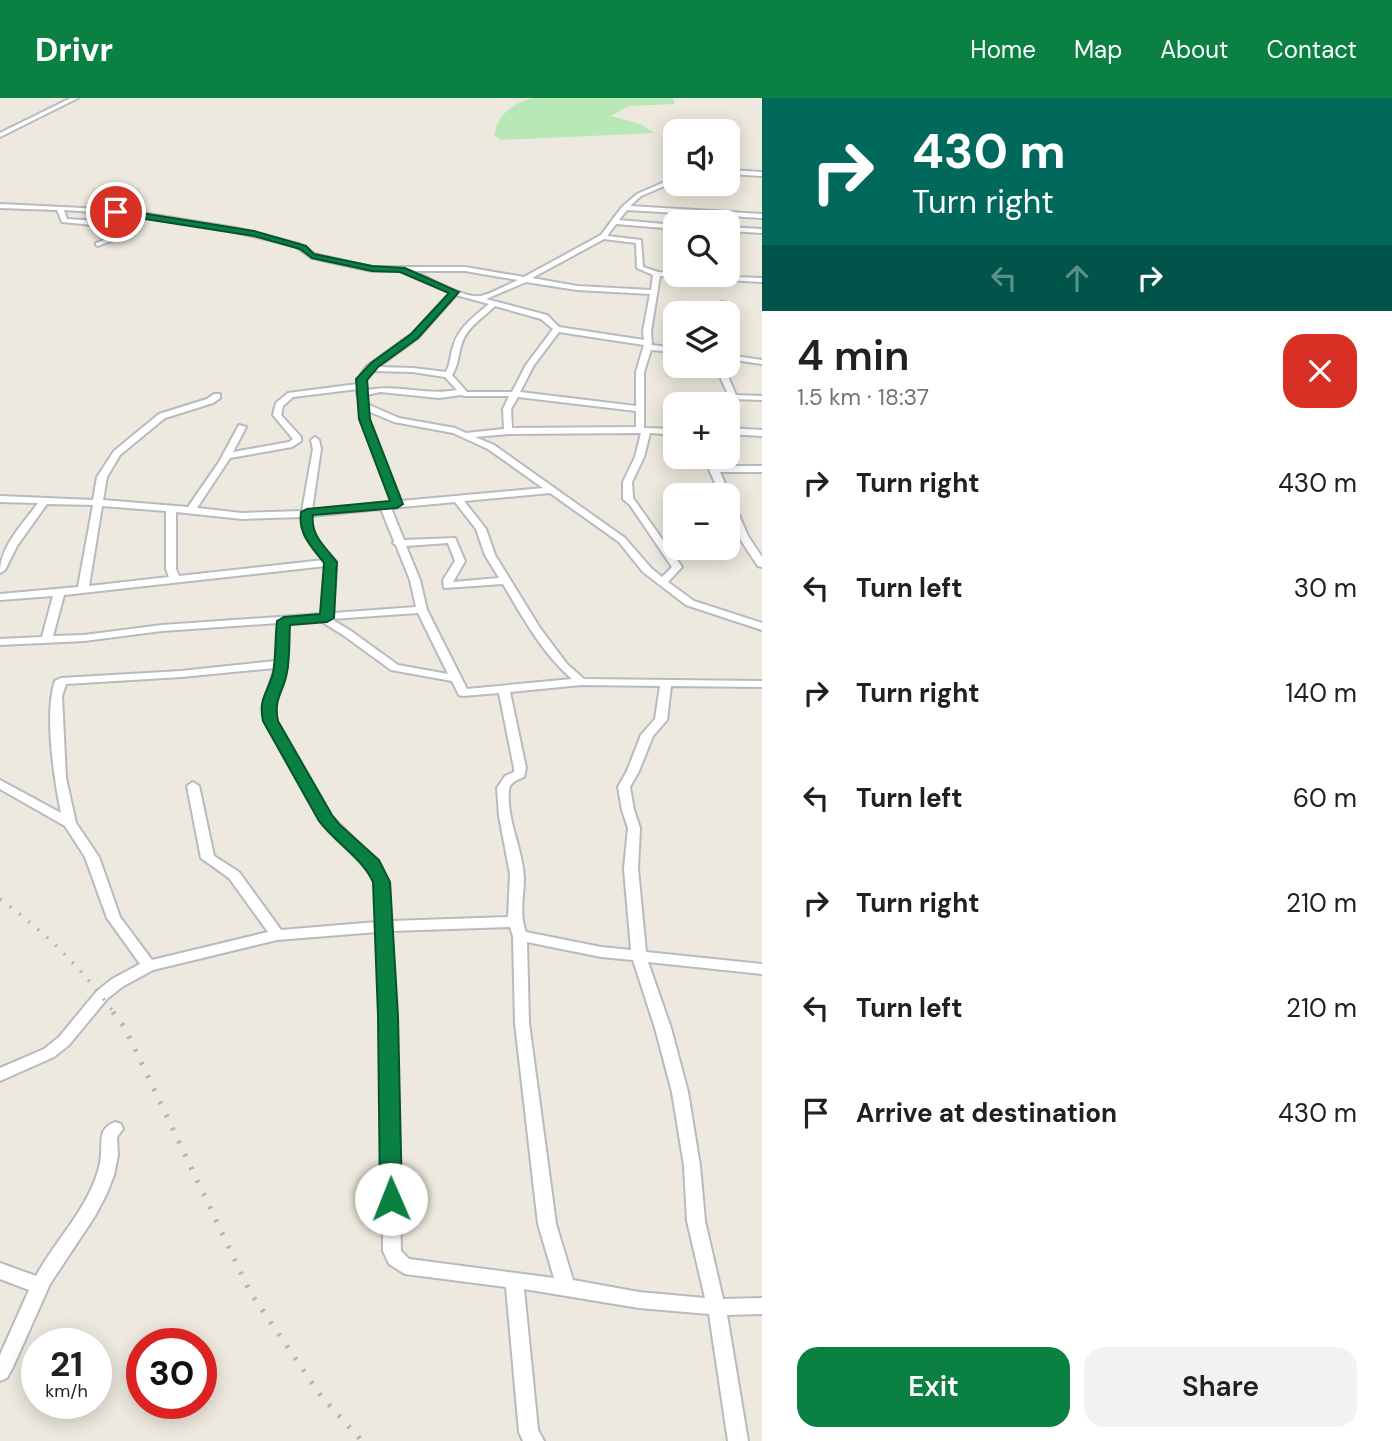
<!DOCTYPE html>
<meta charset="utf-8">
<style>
:root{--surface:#fff;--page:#f2f2f2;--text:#202124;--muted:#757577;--accent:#0b8043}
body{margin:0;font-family:"DM Sans",sans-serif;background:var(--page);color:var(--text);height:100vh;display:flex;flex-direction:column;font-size:26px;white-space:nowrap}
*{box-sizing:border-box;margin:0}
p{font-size:23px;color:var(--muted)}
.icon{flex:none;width:38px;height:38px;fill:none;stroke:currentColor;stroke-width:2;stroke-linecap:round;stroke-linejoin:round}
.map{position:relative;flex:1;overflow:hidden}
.drawer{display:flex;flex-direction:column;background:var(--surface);width:630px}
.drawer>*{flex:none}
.banner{background:#00695c;color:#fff;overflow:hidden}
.tools{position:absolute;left:663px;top:21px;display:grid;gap:14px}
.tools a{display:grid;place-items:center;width:77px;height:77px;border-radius:14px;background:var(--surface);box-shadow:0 4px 18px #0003;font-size:35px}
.speed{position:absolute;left:21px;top:1230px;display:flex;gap:14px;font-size:35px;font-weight:700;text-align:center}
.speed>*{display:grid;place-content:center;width:91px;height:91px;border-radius:50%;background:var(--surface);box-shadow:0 4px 18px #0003;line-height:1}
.speed small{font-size:18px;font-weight:400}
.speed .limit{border:10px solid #d22;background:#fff;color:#111}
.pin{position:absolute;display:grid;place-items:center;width:60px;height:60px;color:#fff;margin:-30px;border:4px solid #fff;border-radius:50%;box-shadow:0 2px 7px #0007}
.me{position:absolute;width:77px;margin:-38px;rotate:359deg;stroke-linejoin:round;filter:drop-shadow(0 0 5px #0008)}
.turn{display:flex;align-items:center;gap:24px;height:147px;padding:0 35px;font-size:32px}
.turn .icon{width:91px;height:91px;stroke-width:2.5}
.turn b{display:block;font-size:49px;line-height:60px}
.lanes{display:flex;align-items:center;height:66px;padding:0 35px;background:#0003;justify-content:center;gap:35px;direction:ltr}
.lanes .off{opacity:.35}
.round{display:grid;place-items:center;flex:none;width:74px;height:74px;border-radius:21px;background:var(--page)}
.overview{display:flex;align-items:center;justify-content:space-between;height:119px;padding:0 35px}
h1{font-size:42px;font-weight:600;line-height:52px}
.action{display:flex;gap:14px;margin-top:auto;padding:14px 35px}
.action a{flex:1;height:80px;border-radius:21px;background:var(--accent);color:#fff;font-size:28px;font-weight:600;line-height:80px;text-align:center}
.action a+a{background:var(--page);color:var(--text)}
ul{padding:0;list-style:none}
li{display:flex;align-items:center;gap:21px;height:105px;padding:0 35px}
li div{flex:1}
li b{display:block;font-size:26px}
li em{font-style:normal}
header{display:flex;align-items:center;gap:42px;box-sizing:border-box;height:98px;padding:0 35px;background:var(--accent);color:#fff}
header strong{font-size:33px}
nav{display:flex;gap:38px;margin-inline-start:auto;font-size:24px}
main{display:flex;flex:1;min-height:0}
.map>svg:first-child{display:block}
</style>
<header>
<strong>Drivr</strong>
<nav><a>Home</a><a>Map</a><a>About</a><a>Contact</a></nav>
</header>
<main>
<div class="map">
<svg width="762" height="1343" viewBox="0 0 762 1343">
<rect width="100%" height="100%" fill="#ede9de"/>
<!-- green -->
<path fill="#b9e8b7" d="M534,0h139l2,6 -46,2 -18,10 29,8 15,9 -154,7 -7,-5c5,-22 18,-32 40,-37z"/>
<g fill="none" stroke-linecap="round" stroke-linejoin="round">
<defs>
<path id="minor" d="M71,0h7l-78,39v-4z
M728,72l34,2v4l-34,-2z
M676,79v4l-35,15 -11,10 132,8v4l-135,-8 -8,10 57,5v4l-60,-5 -9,12 34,4 2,27 15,5 18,1v2l86,3v4l-102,-6 -9,55 1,14 24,3v4l-25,-2 -7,22v56l32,1v6l-26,-2 -6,24 -12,25 1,16 49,69 -14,15 26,19 68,22v7l-76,-25 -43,-33 -24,-30 -69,-49 -86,8 22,28 9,26 45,73 27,36 17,15 178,2v6l-91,-1 -4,34 -14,16 -14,35 -9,16 4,23 6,18 -2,41 8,83 116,12v10l-114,-12 23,66 17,64 12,74 5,55 18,78 39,-1v16l-35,1 21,126h-20l-19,-127 -70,-6 -115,-19 14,141 6,11h-21l-4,-9 -13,-145 -101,-13 -16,-10 -6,-13 -2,-235 -4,-84 -100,8 -124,30 -31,17 -15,12 -38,46 -15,12 -54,24v-13l44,-19 15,-12 38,-46 15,-12 28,-15 -33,-46 -22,-61 -20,-31 -65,-37v-9l61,33c-7,-35 -17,-99 -6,-132l6,-3 120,-7 95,-10 2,-38 -116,8 -78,10 -84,4v-6l42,-2 11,-41 -53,4v-6l78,-7 15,-82 -46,-1 -30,42 -12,24 -5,3c0,-27 23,-49 38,-70l-38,-1v-6l93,4 4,-23 17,-26 45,-37 48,-15 7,-5h6v4l-7,5 -48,15 -45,37 -13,22 -4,23 85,7 31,-45 20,-37 7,2 -13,25 56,-10 4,-3 -20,-24 3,-12 12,-10 70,-9v-5l8,-12 46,-33 38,-41 -41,-19 -1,-1 2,-2h-38l-60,-13 -17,-12 -60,-14 -111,-18 -60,-4 3,9c21,2 45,-1 60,16l-29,11 -2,-1v-2l24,-9 -16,-8 -42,-4 -5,-12 -57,-2v-4l124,6 111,18 64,16 15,10 58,13h93l59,10 77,-42 21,-28 15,-13zM604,141l32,4 1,25 16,7 -2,15 -74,-4 -45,-8zM412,173h53l53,9c-12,5 -25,13 -37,16 -17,3 -52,-19 -69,-25zM526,184l51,8 73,4 -7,37 1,9 -85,-13 -12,-12 -61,-16zM456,197l33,9c-13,11 -30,23 -35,40 -4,10 -3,19 -8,28l-33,-4 -35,-1 40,-29zM495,208l46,13 12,10 -27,36 -14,27h-45l-15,-17c7,-11 6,-21 10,-32 5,-16 22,-26 33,-37zM559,234l85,13 -8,27v34l-116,-14 14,-27zM372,273l41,1 32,5 12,13c-30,6 -60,-6 -90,0l-1,-11zM358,291l-1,5 2,2 1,23 32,83 -80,8 9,-61 -2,-9 -4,-3 -4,3 2,9 -11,62 -60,2 -45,-5 33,-50 62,-11 9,-6v-4l-20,-22 2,-9 10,-9zM380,294l59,6 22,-3 4,1h44l-6,13 1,20 -38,4 -11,-5 -56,-10 -32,-14v-9zM518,299l118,14v16l-124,1 -1,-19zM368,313l26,11 59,11 35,16 55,39 -142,13 -33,-82zM641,335l-6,24 -12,25v17l7,6 42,62 -10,10 -11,-9 -26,-30 -131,-93 -19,-8 33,-3zM455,404l21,27 9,26 14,23 -46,4 12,-21 -10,-23 -51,2 -13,-32zM102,408l64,5v58l3,8 -80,9zM381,411l13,32 -1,2 3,2 14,35 6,27 -83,6 3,-51c-11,-14 -28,-27 -25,-46zM176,414l66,7 60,-2c-3,17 12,30 22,43l-145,16 -3,-7zM448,445l7,18 -12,19 1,8 59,-4c20,34 39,69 69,95l-105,10 -40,-79 -7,-30 -14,-34zM326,468l-4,48 -160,11 -78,10 -31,1 11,-41zM418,515l30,61 -50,-9 -47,-34 -20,-12zM319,522l24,15 48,35 61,11 7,14 4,1 36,-3 15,75v4l-9,4 -8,12 2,28 11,58 -2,43 -117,4 -2,-39 -6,-10 -15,-20 -38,-37 -54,-94v-20l11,-34 1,-45zM275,570l-11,33v20l56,99 51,54 4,8 2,40 -96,8 -42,-58 -25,-16 -15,-70 -6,-4 -6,4 14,72 28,20 39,54 -116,28 -32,-43 -21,-60 -23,-34 -10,-45 -4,-82 4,-12 115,-7zM581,587l79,1 -5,33 -14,16 -14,36 -9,16 4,23 6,18 -4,41 7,81 -30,-3 -75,-15c-7,-17 -2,-36 -2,-54 -1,-29 -18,-58 -15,-88 1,-8 8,-10 15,-13l2,-9 -16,-76zM510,829l3,9 2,87 23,201 16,54 -145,-19 -8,-8 -6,-235 -4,-85zM527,844l74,15 32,3 22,68 17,64 12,74 3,55 18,77 -66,-6 -66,-12 -17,-56 -27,-201z
M728,129l34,2v4l-34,-2z
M722,204l7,2v11l-7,-2z
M728,257l34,5v4l-34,-5z
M728,267l1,14 7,16 26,1v4l-61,-2v-4h27l-7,-15v-13z
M728,330l34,2v6l-34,-2z
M762,368v6h-42l10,23 -2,2v-2h-8l-11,-26 5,-3z
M728,400l5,3 15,35 14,21v10l-4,-1c-14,-21 -30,-41 -30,-68z
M115,1024l6,2 2,5 -6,8 1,18 -4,20 -7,18 -12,23 -45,68 -37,83 -6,11 -7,3v-26l29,-65 -29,-11v-16l36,13c18,-33 45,-60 59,-96 3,-8 6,-18 6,-27 1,-14 -2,-25 14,-31z"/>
</defs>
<!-- minor casing -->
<use href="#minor" stroke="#b7babf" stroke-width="4"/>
<!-- minor -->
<use href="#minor" fill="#fff" fill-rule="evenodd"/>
<!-- rail-far1 -->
<path stroke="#b3b4b4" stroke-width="3.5" stroke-dasharray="2 10" stroke-linecap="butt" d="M0,801c48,36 79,66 115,115"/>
<!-- rail -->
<path stroke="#b3b4b4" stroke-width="5" stroke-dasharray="2.5 12" stroke-linecap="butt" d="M113,914l12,16 125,264 71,104 41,45"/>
</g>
<!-- route -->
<path fill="#0b8043" stroke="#07532c" stroke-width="2" d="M116,111l138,22 52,15 8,8 58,12 33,2 54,24 -41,46 -40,29 -11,13 3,39 33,85 -6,4 -84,7c-3,20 13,33 24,47l-3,56 -7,4 -37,3c-1,15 0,32 -3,47 -3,20 -14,26 -9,49l54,94 8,10 39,35 11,22 8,134 4,183 -3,6 -8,3 -8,-3 -3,-6 -2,-183 -5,-134c-12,-26 -38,-39 -54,-61l-56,-100c-5,-23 5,-28 10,-48 3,-16 2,-35 4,-52l7,-4 36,-3 4,-51c-13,-17 -26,-29 -23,-51l6,-3 83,-8 -31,-82 -3,-40 15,-16 40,-29 38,-41 -49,-21 -28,-1 -60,-13 -12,-9 -46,-13 -141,-22z"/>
</svg>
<div class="tools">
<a><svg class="icon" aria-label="sound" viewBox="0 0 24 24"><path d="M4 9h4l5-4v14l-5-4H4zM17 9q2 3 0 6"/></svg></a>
<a><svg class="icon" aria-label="search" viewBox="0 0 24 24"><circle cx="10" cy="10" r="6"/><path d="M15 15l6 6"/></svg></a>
<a><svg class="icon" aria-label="layers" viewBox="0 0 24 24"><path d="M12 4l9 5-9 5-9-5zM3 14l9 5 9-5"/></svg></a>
<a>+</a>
<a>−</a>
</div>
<div class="speed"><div>21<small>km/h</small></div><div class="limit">30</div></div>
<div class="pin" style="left:116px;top:114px;background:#d93025"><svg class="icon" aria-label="arrive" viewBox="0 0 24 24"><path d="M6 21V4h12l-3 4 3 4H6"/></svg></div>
<svg class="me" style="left:391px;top:1101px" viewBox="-20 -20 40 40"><circle r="19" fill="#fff"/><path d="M0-13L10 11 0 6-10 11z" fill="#0b8043"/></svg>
</div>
<section class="drawer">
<div class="banner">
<div class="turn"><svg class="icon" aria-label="right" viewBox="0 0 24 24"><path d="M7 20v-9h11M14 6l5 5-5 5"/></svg><div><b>430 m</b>Turn right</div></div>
<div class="lanes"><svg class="icon off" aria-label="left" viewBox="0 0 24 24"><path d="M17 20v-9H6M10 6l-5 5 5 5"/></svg><svg class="icon off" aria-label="ahead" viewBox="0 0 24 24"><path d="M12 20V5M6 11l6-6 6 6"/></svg><svg class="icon" aria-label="right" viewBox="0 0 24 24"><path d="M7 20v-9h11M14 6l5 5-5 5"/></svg></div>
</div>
<div class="overview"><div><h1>4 min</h1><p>1.5 km · 18:37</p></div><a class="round" style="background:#d93025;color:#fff"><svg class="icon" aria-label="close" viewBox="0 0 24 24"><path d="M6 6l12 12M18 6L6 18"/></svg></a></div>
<ul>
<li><svg class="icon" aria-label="right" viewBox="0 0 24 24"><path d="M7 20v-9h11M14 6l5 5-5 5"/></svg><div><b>Turn right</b></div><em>430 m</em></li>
<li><svg class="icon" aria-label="left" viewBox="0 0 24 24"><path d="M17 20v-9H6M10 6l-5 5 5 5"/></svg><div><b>Turn left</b></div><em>30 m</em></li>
<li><svg class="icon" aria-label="right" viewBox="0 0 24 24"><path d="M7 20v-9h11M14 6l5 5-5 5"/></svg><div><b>Turn right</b></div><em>140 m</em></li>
<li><svg class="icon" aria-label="left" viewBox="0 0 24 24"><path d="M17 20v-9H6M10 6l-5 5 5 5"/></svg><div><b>Turn left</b></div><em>60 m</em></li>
<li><svg class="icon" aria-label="right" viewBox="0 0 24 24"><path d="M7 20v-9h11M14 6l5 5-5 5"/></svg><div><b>Turn right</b></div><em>210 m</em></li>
<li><svg class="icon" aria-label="left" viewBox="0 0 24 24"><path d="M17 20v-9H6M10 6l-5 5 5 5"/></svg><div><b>Turn left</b></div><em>210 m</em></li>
<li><svg class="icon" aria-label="arrive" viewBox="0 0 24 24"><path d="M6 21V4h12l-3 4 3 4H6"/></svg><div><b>Arrive at destination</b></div><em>430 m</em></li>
</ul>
<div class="action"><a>Exit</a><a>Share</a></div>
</section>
</main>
